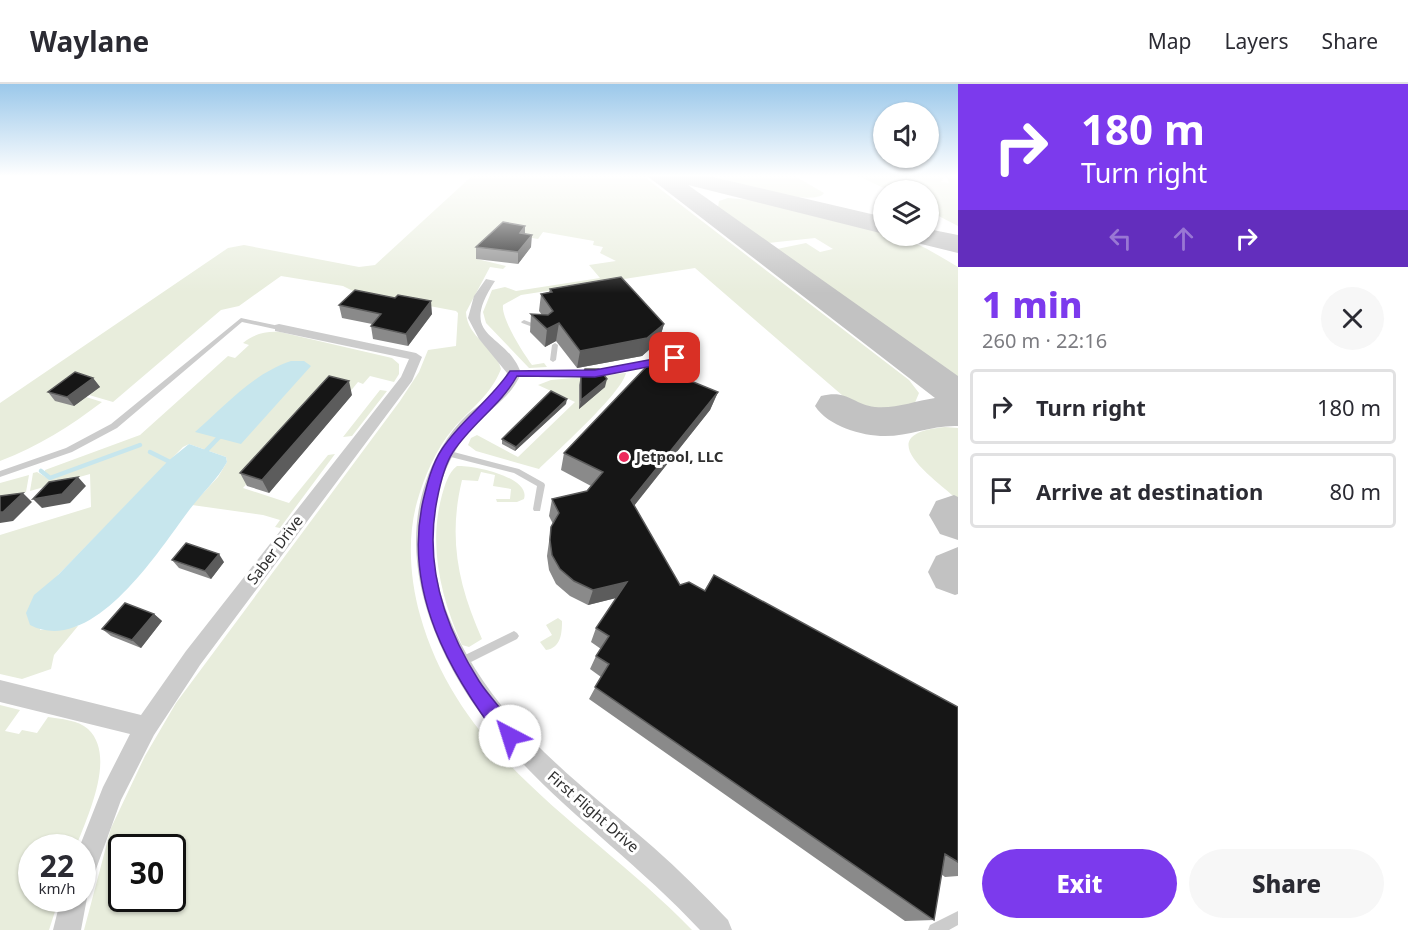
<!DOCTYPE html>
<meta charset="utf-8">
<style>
:root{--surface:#fff;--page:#f7f7f7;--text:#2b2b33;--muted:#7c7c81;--line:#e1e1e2;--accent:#7c3aed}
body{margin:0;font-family:"Noto Sans",sans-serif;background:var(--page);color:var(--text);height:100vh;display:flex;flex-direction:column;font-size:22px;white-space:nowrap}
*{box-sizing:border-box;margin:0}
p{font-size:20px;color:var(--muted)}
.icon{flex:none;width:33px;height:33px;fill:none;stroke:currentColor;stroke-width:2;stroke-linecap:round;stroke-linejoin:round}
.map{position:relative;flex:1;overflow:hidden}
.details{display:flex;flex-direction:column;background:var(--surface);width:450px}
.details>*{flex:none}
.guide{background:#7c3aed;color:#fff;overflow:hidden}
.tools{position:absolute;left:873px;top:18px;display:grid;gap:12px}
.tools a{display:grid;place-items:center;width:66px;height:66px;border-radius:50%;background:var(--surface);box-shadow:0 2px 4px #0004;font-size:30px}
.speed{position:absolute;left:18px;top:750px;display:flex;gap:12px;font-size:30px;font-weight:700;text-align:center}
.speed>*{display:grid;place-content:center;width:78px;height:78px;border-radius:50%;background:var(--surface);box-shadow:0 2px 4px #0004;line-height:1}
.speed small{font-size:15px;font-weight:400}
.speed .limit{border:3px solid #111;border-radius:9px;background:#fff;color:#111}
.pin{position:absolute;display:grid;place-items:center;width:51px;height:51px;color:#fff;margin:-26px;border-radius:12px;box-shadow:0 3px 9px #0006}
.me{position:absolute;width:66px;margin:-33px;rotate:320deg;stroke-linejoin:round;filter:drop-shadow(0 0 4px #0008)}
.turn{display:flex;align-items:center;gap:21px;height:126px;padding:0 24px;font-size:27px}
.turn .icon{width:78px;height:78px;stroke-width:2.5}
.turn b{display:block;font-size:42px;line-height:51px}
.lanes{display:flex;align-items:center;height:57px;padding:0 24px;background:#0003;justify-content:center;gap:30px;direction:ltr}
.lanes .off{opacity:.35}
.round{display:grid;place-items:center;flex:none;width:63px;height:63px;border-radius:32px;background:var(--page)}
.summary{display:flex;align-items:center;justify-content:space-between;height:102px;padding:0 24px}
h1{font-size:36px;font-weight:800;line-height:45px;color:var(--accent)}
.button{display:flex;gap:12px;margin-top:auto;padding:12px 24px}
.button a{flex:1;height:69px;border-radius:36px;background:var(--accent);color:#fff;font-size:24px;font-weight:800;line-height:69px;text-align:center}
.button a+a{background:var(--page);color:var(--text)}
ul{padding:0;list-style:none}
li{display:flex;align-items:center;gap:18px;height:75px;margin:0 12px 9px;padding:0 12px;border:3px solid var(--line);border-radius:6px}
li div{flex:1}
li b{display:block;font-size:22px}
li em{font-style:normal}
header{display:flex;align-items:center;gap:36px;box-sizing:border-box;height:84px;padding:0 30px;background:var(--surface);border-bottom:2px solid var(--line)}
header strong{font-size:28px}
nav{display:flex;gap:33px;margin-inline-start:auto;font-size:21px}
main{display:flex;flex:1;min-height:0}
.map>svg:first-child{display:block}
</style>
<header>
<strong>Waylane</strong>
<nav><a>Map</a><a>Layers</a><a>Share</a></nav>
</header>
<main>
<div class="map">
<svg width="958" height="846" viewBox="0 0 958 846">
<rect width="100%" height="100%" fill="#fff"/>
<!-- green -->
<path fill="#e8eddc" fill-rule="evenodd" d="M473,91h169l267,205 10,13 -5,12c-22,9 -42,7 -64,-3l-155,-134 -174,27 -18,10c-2,14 21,49 29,60l12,-2 3,4 -18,1 -43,-45 -3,-11 9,-22 13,-3 11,4 84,-13 -11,-13 27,-4 -16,-8 3,-6 -10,-2 1,-4 -51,-9 -5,7 -29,-5 -32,25 29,7 -3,3 -13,-2 -24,45c1,26 29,34 35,57 -10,26 -31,40 -48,60 -17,20 -29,48 -36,73 -10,36 -7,77 3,113 41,147 173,212 272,315h-608l27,-102 34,-72 31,-53 224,-302 19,-29 9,-22 28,-4 2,-33 -2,-2 -101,-19 -12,-6 -62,-10 -42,30 -18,4 -108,92 -24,-7 10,-8 -25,19 12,-9 16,5c-33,25 -63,44 -102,59v-58l228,-155 16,-3 115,22 16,-2zM122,764h50v50h-50z
M699,91h94l31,18c-10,16 -105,-14 -125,-18z
M856,91h85l2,4 -2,3 8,1 -3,-8h12v51l-29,-15 -1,-21h-40z
M728,114l23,2 132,33 1,3c27,0 51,18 74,31v112l-181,-130 29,-6 14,9 13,-3 -18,-11 -47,5 -50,-36 1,-6z
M280,248l112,26 7,6v10l-5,8 -24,-6 -7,8 -5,-2 -9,11 -18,-5 -88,100 46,15 39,-48 7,-1 -55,74 -5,-1 5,-7 -17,-5 -71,-10 26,-28 9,-15 -1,-5 -37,-13 -6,3 -125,128 -18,55 38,-4 -24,29 -3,14 -29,10 -22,-5v-139l91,-28 -1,-33 -60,17 3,-18 4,-1 12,7 91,-33 -89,31 -6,-4v-3l95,-35 88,-79 7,2 14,-13 -6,-2c11,-9 23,-12 37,-11z
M626,289c-5,21 -68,77 -87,96l-63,-18 -8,-6 3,-7 6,-3 41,22 57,-55 -37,-17 13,-5z
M380,306l7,1 -35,45 -9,1z
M945,343l13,1v72c-27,-24 -89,-66 -13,-73z
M457,382c16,-1 74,11 67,33l-7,3h-20l-1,-3h14l1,-10 -18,-3 2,-11 -14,-3 -3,9 -16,-1c-14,58 -4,105 20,159l-13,8 -7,-2c-21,-47 -34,-99 -20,-150 3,-10 6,-22 15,-29z
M29,391l-3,17 -26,8v-17z
M558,534l4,3c0,12 -1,27 -16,29l-6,-8 12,-7 -6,-10z
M0,621l20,5 -15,21 14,3 3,-4 15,3 11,-16c13,2 30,3 40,12 29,27 -1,88 -12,118l-44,1v50l27,1 -10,31h-49z"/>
<!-- water -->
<path fill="#c7e6ed" d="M291,277h13l7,5 -70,78 -46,-12c30,-26 57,-58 96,-71z
M189,360l37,13 1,5c-10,18 -25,31 -37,47 -31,41 -97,148 -160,116l-4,-12 8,-18 24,-20 110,-114z"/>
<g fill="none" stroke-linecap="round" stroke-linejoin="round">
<!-- stream -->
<path stroke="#c7e6ed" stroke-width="4.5" d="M150,368l22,11
M202,371l21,-22
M41,387l9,7 90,-33"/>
<!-- taxiway -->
<path fill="#c2c2c2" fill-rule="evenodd" d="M646,91h58l180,42v17l-196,-49 270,191v50c-26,-1 -48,10 -73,10 -24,0 -57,-10 -70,-30l6,-10c27,-7 31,8 54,11 20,2 40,-6 60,-9z
M928,145l30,6v18l-45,-11 -4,-6h19z
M954,411l4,2v43l-18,-6 -11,-19 7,-14z
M958,463v47l-3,1 -19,-7 -8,-16 8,-16z"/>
<!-- lane -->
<path fill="#ccc" fill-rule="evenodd" d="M241,234l38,8 3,2 -3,2 -37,-8 -125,106 -45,24 -72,25v-6l66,-23 45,-24z
M524,236l16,6 1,1 -3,2 -16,-6 -1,-1z
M555,259l3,2 -2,15 -3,2 -3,-2 2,-15z
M675,273l3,2 -1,1 -82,16 -81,-1 -3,-2 3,-2 81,1z
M446,366l73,19 25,14 1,2 -5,26h-6l-1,-2 4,-23 -23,-13 -71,-18 -1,-2z
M514,547l3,2 2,3 -2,3 -56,28 -4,-2 -1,-3 1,-3z
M958,827v14l-9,5h-21l2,-5z"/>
<!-- street -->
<path fill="#ccc" fill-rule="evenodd" d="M486,195l9,2c-39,59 11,50 26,92 -9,23 -28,34 -45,50 -17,18 -29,40 -36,63 -12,42 -8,88 8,129 40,102 125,163 205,232 26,23 51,48 75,73l4,10h-32c-96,-103 -219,-170 -269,-308 -16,-45 -21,-92 -6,-138 8,-25 23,-51 42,-69 15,-13 33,-22 40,-42l-28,-34 -11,-21 6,-22z
M279,240l137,29 6,4 -10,24 -212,284 -46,70 -33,65 -30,83 -9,4v-39h-3l24,-61 27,-53 -130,-32v-22l141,35 45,-64 215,-274 8,-18 -134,-28v-6z
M83,805l4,9 -6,32h-28l8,-32h21z"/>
</g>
<!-- wall -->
<path fill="#8a8a8a" d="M525,150l6,13 -13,17 -42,-5v-12z
M550,205l114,35 -5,17 -17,15 -65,12 -21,-27 -11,6 -15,-15 1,-18 11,1 -3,-4 2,-17 8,-2z
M339,221l93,9 -24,32 -35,-7 -2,-13 1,-2 -30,-6z
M581,292l24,11 -26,22v-24z
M93,294l7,9 -26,19 -19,-5 -7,-9z
M718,308l-8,18 -76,96 46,79 24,6 10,-16 244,132v169l-13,1 -4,-3 -7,46 -29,1 -316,-222 12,-22 -11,-8 6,-13 5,-7 -10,-7 5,-14 20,-30 -28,7 -18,-9 -14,-12 -7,-14 -2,-14 4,-29 2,-3 -4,-8 3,-17 35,-8 4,-5 -30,-16 3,-17z
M352,311l-83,98 -22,-7 -7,-13z
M566,320l-51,47 -13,-7v-5z
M172,476l52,2 -13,17 -32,-11z
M154,530l8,7 -21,27 -30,-12 -9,-7z"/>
<!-- shaded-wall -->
<path fill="#5c5c5c" d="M525,142v13l-5,-6z
M532,151l-1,12 -13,17v-12z
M431,217l1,13 -24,32 -2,-12z
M559,239l-3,18 -11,6 2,-18z
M664,240l-5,17 -17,15 -65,12 3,-17z
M93,294l7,9 -26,19 -7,-9z
M607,295l-2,8 -26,22 2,-9z
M349,297l3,14 -83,98 -7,-13z
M718,308l-8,18 -85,107 6,-17z
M567,315l-1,5 -51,47 1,-4z
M78,393l8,9 -16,17 -28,5 -9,-9z
M23,409l9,9 -19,19 -13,2v-11z
M219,470l5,8 -13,17 -6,-8z
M627,498l-7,15 -32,8 5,-15z
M154,530l8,7 -21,27 -9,-8z"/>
<!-- building -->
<path fill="#161616" stroke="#5c5c5c" stroke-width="1.5" d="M503,138l22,4 -5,7 12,2 -14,17 -42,-5z
M621,193l43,47 -17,14 -67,13 -21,-28 -12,6 -16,-15 17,1 5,-4 -12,-17 11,-2 -2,-3z
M355,206l40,8 3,-3 33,6 -25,33 -35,-8 10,-12 -42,-9z
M649,280l69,28 -87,108 49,85 9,-3 16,9 9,-16 244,132v155l-13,-8 -11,66 -339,-233 14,-23 -13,-8 13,-20 -13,-8 31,-46 -34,8 -19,-9 -14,-12 -8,-14 -2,-15 1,-13 8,-14 -7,-14 35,-8 16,-19 -39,-19z
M585,285h14l8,10 -26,21v-24z
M75,288l18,6 -26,19 -19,-5z
M329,292l20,5 -87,99 -22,-7z
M551,307l16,8 -51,48 -14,-8z
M78,393l-16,17 -29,5 16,-17z
M23,409l-20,19h-3v-16z
M186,459l33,11 -14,17 -33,-11z
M125,519l29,11 -22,26 -30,-11z"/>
<!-- sky -->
<linearGradient id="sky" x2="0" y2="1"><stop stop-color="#9bc8ea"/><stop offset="0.44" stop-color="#fff"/><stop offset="1" stop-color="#fff" stop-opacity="0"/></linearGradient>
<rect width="958" height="209" fill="url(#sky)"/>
<!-- route -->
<path fill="#7c3aed" stroke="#51269a" stroke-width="1.5" d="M675,271l4,1v5l-84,16 -78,-1c-16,29 -46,48 -64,76 -9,14 -13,32 -16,48 -13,65 7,126 42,181 12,19 31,35 40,55l-3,7 -6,2 -7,-2c-54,-70 -100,-151 -80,-242 4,-17 9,-37 19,-52 19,-29 49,-49 68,-78l85,-1z"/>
<!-- markers -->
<circle fill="#ed295c" stroke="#fff" stroke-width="2" cx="624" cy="373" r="6"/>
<g text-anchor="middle" stroke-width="6" stroke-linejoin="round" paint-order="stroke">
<!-- poi labels -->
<g font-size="15" font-weight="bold" fill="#2f2f2f" stroke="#fff" text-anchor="start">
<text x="636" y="378">Jetpool, LLC</text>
</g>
<!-- street labels -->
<g font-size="15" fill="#2f2f2f" stroke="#fff">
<text transform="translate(275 466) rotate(-53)" y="5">Saber Drive</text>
<text transform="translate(593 728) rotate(41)" y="5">First Flight Drive</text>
</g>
</g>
</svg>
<div class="tools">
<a><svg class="icon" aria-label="sound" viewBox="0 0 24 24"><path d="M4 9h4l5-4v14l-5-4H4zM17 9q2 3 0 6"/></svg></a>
<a><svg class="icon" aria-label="layers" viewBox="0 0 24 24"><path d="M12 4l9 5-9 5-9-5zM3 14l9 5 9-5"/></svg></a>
</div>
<div class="speed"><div>22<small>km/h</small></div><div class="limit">30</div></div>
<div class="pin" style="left:675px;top:274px;background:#d93025"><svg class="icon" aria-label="arrive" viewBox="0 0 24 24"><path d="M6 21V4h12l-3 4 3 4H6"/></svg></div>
<svg class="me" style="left:510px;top:652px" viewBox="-20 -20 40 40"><circle r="19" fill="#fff"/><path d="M0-13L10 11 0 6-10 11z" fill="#7c3aed"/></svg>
</div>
<section class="details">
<div class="guide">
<div class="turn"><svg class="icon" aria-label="right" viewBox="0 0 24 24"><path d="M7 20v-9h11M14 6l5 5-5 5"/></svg><div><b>180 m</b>Turn right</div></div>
<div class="lanes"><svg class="icon off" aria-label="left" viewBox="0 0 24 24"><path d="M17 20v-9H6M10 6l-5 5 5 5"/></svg><svg class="icon off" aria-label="ahead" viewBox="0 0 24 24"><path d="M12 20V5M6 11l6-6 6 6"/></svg><svg class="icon" aria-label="right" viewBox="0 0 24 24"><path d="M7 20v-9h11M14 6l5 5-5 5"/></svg></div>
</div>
<div class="summary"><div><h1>1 min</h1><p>260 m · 22:16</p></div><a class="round"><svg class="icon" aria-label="close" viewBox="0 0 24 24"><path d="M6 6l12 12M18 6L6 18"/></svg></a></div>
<ul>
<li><svg class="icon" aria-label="right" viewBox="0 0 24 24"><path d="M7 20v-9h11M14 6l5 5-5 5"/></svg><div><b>Turn right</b></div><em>180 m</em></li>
<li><svg class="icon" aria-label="arrive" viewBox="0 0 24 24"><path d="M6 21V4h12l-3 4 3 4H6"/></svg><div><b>Arrive at destination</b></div><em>80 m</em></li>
</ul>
<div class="button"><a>Exit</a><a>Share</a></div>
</section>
</main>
